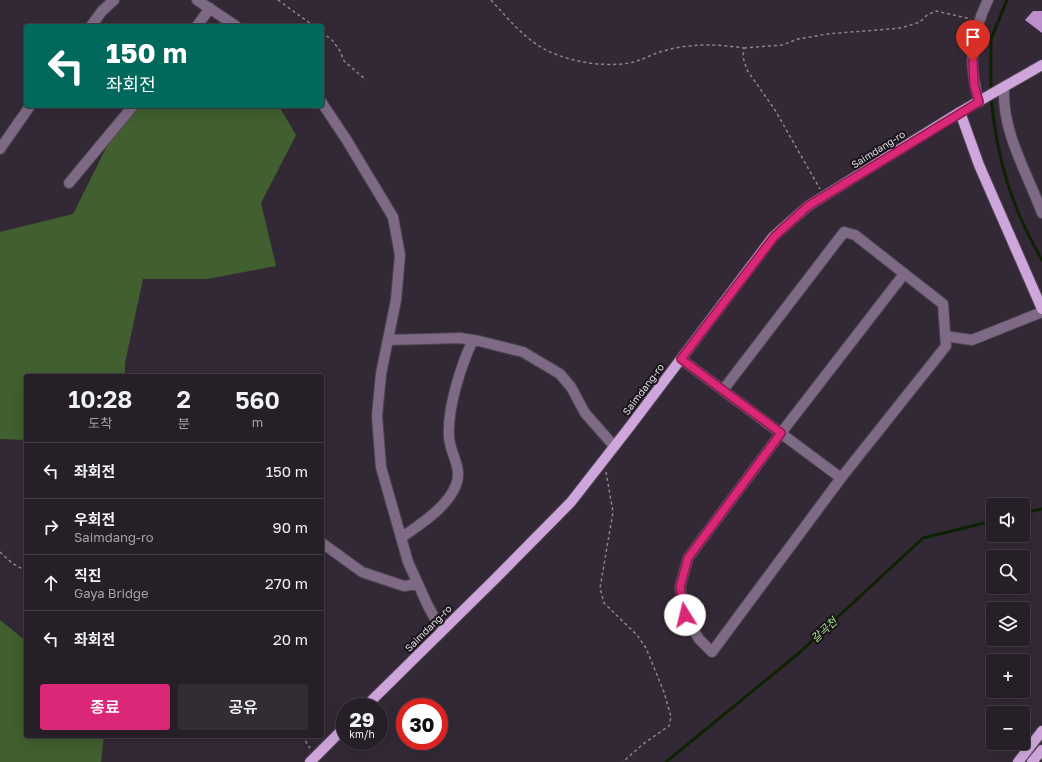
<!DOCTYPE html>
<html lang="ko">
<meta charset="utf-8">
<style>
:root{--surface:#261f28;--page:#322c34;--text:#f1f3f6;--muted:#a4a2a8;--line:#423d45;--accent:#db2777}
body{margin:0;font-family:"Golos Text","Noto Sans KR",sans-serif;background:var(--page);color:var(--text);height:100vh;display:flex;flex-direction:column;font-size:15px;white-space:nowrap}
*{box-sizing:border-box;margin:0}
p{font-size:13px;color:var(--muted)}
.icon{flex:none;width:22px;height:22px;fill:none;stroke:currentColor;stroke-width:2;stroke-linecap:round;stroke-linejoin:round}
.map{position:relative;flex:1;overflow:hidden}
.sheet{position:absolute;left:24px;top:374px;width:300px;height:364px;display:flex;flex-direction:column;background:var(--surface);border-radius:4px;box-shadow:0 4px 16px #0002,0 0 0 1px var(--line)}
.sheet>*{flex:none}
.guide{position:absolute;left:24px;top:24px;width:300px;height:84px;border-radius:4px;box-shadow:0 4px 16px #0002,0 0 0 1px var(--line);background:#00695c;color:#fff;overflow:hidden}
.fabs{position:absolute;left:986px;top:498px;display:grid;gap:8px}
.fabs a{display:grid;place-items:center;width:44px;height:44px;border-radius:4px;background:var(--surface);box-shadow:0 4px 16px #0002,0 0 0 1px var(--line);font-size:20px}
.speed{position:absolute;left:336px;top:698px;display:flex;gap:8px;font-size:20px;font-weight:700;text-align:center}
.speed>*{display:grid;place-content:center;width:52px;height:52px;border-radius:50%;background:var(--surface);box-shadow:0 4px 16px #0002,0 0 0 1px var(--line);line-height:1}
.speed small{font-size:10px;font-weight:400}
.speed .limit{border:6px solid #d22;background:#fff;color:#111}
.pin{position:absolute;display:grid;place-items:center;width:34px;height:34px;color:#fff;margin:-41px -17px;border-radius:50% 50% 50% 0;rotate:-45deg;box-shadow:0 0 4px #0007}
.pin .icon{rotate:45deg}
.me{position:absolute;width:44px;margin:-22px;rotate:351deg;stroke-linejoin:round;filter:drop-shadow(0 0 3px #0008)}
.turn{display:flex;align-items:center;gap:14px;height:84px;padding:0 16px;font-size:18px}
.turn .icon{width:52px;height:52px;stroke-width:2.5}
.turn b{display:block;font-size:28px;line-height:34px}
.eta{display:flex;justify-content:space-evenly;align-items:center;height:68px;text-align:center}
.eta b{font-size:24px;font-weight:600;line-height:28px}
.action{display:flex;gap:8px;margin-top:auto;padding:8px 16px}
.action a{flex:1;height:46px;border-radius:4px;background:var(--accent);color:#fff;font-size:16px;font-weight:600;line-height:46px;text-align:center}
.action a+a{background:var(--page);color:var(--text)}
ul{padding:0;list-style:none}
li{display:flex;align-items:center;gap:12px;height:56px;padding:0 16px;border-top:1px solid var(--line)}
li div{flex:1}
li b{display:block;font-size:15px}
li em{font-style:normal}
.map>svg:first-child{display:block}
</style>
<div class="map">
<svg width="1042" height="762" viewBox="0 0 1042 762">
<rect width="100%" height="100%" fill="#332936"/>
<!-- green -->
<path fill="#415f2f" d="M142,106h137l17,29 -35,68 15,63 -68,13h-65l-18,84v13h-99v64l-26,-1v-207l73,-18 39,-78 17,-19z
M0,620l26,21v95h78l-3,26h-101z"/>
<g fill="none" stroke-linecap="round" stroke-linejoin="round">
<!-- stream -->
<path stroke="#0e2201" stroke-width="3" d="M991,91v-52l16,-39
M991,97c6,62 20,110 51,163
M1023,513l19,-4
M666,762l133,-109 124,-115 70,-17"/>
</g>
<!-- building -->
<path fill="#bd8ecd" d="M1033,11h9v22l-17,-13z"/>
<g fill="none" stroke-linecap="round" stroke-linejoin="round">
<defs>
<path id="minor" d="M197,0l39,26
M91,26l11,-15 12,-11
M197,26l13,-18
M1004,88c-2,45 23,84 38,125
M979,102c-11,-38 -8,-67 9,-102
M322,103l24,36 47,78 7,38 -4,45 -15,74 -4,42 4,51 27,95 20,44 14,25
M0,149l30,-43
M69,183l64,-77
M945,336l27,4 70,-28
M388,340l72,-2 19,3 44,11 37,22 11,13 14,26 29,33
M681,359l160,119
M723,390l121,-158 11,3 88,69 3,42 -105,132 -129,174 -13,-13 -14,-24 -5,-28 8,-29 93,-125 123,-159
M401,538c19,-14 46,-30 55,-53 7,-17 -6,-31 -7,-48 -2,-28 12,-72 24,-97
M322,543l40,29 42,14 14,-2"/>
<path id="major" d="M960,112l19,53 63,144
M365,707l129,-127 77,-78 60,-77 142,-188 35,-31 152,-94 82,-47
M310,762l35,-35
M1018,762l24,-31
M1032,762l10,-12"/>
</defs>
<!-- minor casing -->
<use href="#minor" stroke="#4f4552" stroke-width="12"/>
<!-- major casing -->
<use href="#major" stroke="#4f4552" stroke-width="12"/>
<!-- path -->
<path stroke="#8d858f" stroke-width="1.5" stroke-dasharray="3 3" stroke-linecap="butt" d="M278,0l36,26
M491,0c13,14 25,29 41,41 25,20 72,28 102,21 10,-3 19,-8 29,-11 28,-8 52,-7 81,-3l-1,9 4,13 28,40 45,79
M322,32l11,9 7,10 4,10 22,19
M744,48l38,-3 16,-6 29,-5 74,-6 19,-6 7,-7 9,-4 35,8
M606,472l7,40 -13,76 4,15 33,32 9,13 18,44 7,25 -2,9 -26,18 -20,18
M0,552l12,11 14,8
M26,599v7
M302,736l8,12"/>
<!-- minor -->
<use href="#minor" stroke="#7e6a85" stroke-width="10"/>
<!-- major -->
<use href="#major" stroke="#cfa6dc" stroke-width="10"/>
</g>
<g fill="none" stroke-linecap="round" stroke-linejoin="round">
<defs>
<path id="route" d="M685,615l-5,-28 8,-29 93,-125 -100,-74 93,-122 34,-31 171,-104 -5,-17 -1,-24"/>
</defs>
<!-- route casing -->
<use href="#route" stroke="#8e194d" stroke-width="10"/>
<!-- route -->
<use href="#route" stroke="#db2777" stroke-width="7"/>
</g>
<g text-anchor="middle" stroke-width="4" stroke-linejoin="round" paint-order="stroke">
<!-- street labels -->
<g font-size="10" fill="#e1dbe3" stroke="#181419">
<text transform="translate(878 149) rotate(-32)" y="4">Saimdang-ro</text>
<text transform="translate(643 389) rotate(-53)" y="4">Saimdang-ro</text>
<text transform="translate(428 628) rotate(-45)" y="4">Saimdang-ro</text>
</g>
<!-- water labels -->
<g font-size="11" font-style="italic" fill="#a8e288" stroke="#181419">
<text transform="translate(824 630) rotate(-43)" y="4">갈곡천</text>
</g>
</g>
</svg>
<div class="fabs">
<a><svg class="icon" aria-label="sound" viewBox="0 0 24 24"><path d="M4 9h4l5-4v14l-5-4H4zM17 9q2 3 0 6"/></svg></a>
<a><svg class="icon" aria-label="search" viewBox="0 0 24 24"><circle cx="10" cy="10" r="6"/><path d="M15 15l6 6"/></svg></a>
<a><svg class="icon" aria-label="layers" viewBox="0 0 24 24"><path d="M12 4l9 5-9 5-9-5zM3 14l9 5 9-5"/></svg></a>
<a>+</a>
<a>−</a>
</div>
<div class="speed"><div>29<small>km/h</small></div><div class="limit">30</div></div>
<div class="pin" style="left:973px;top:61px;background:#d93025"><svg class="icon" aria-label="arrive" viewBox="0 0 24 24"><path d="M6 21V4h12l-3 4 3 4H6"/></svg></div>
<svg class="me" style="left:685px;top:615px" viewBox="-20 -20 40 40"><circle r="19" fill="#fff"/><path d="M0-13L10 11 0 6-10 11z" fill="#db2777"/></svg>
<div class="guide">
<div class="turn"><svg class="icon" aria-label="left" viewBox="0 0 24 24"><path d="M17 20v-9H6M10 6l-5 5 5 5"/></svg><div><b>150 m</b>좌회전</div></div>
</div>
<section class="sheet">
<div class="eta">
<div><b>10:28</b><p>도착</p></div>
<div><b>2</b><p>분</p></div>
<div><b>560</b><p>m</p></div>
</div>
<ul>
<li><svg class="icon" aria-label="left" viewBox="0 0 24 24"><path d="M17 20v-9H6M10 6l-5 5 5 5"/></svg><div><b>좌회전</b></div><em>150 m</em></li>
<li><svg class="icon" aria-label="right" viewBox="0 0 24 24"><path d="M7 20v-9h11M14 6l5 5-5 5"/></svg><div><b>우회전</b><p>Saimdang-ro</p></div><em>90 m</em></li>
<li><svg class="icon" aria-label="ahead" viewBox="0 0 24 24"><path d="M12 20V5M6 11l6-6 6 6"/></svg><div><b>직진</b><p>Gaya Bridge</p></div><em>270 m</em></li>
<li><svg class="icon" aria-label="left" viewBox="0 0 24 24"><path d="M17 20v-9H6M10 6l-5 5 5 5"/></svg><div><b>좌회전</b></div><em>20 m</em></li>
</ul>
<div class="action"><a>종료</a><a>공유</a></div>
</section>
</div>
